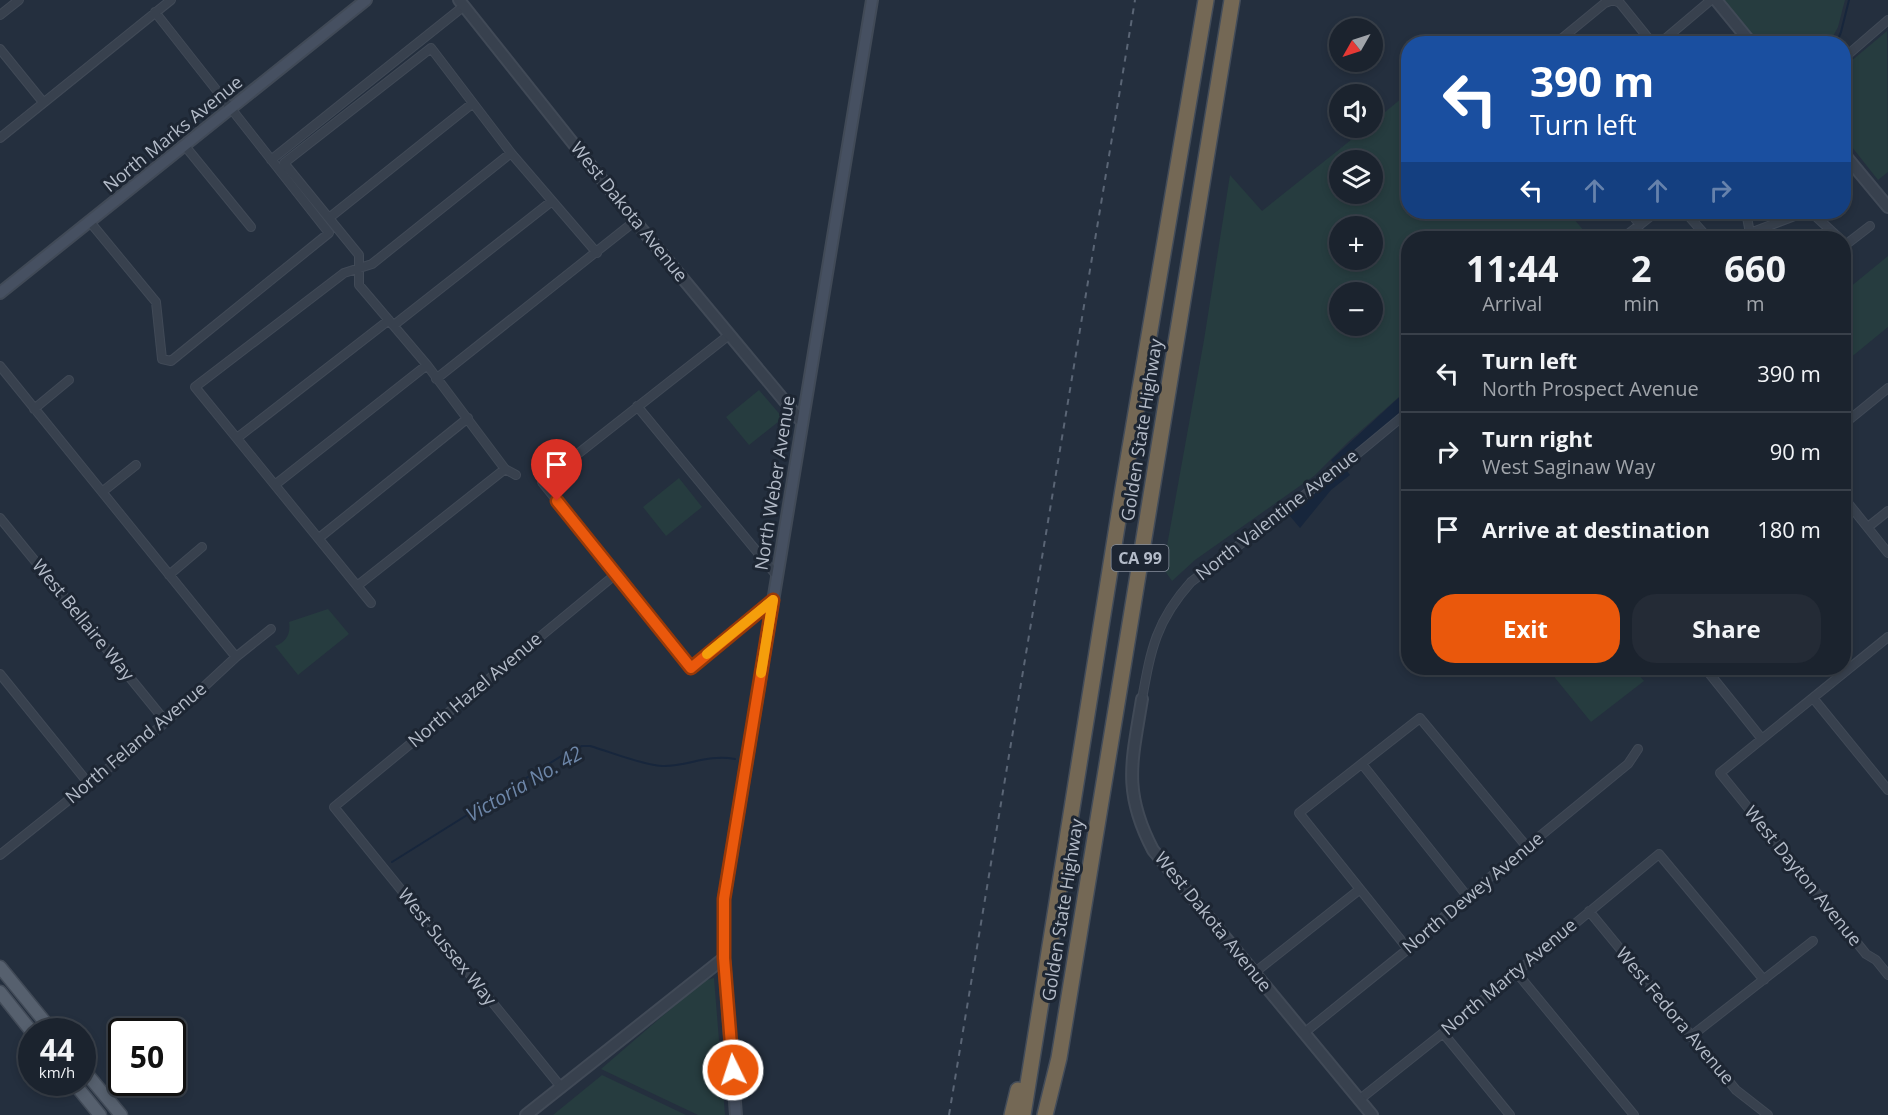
<!DOCTYPE html>
<meta charset="utf-8">
<style>
:root{--surface:#1b232e;--page:#242b36;--text:#f1f3f6;--muted:#a0a4aa;--line:#39404a;--accent:#ea580c}
body{margin:0;font-family:"Open Sans",sans-serif;background:var(--page);color:var(--text);height:100vh;display:flex;flex-direction:column;font-size:22px;white-space:nowrap}
*{box-sizing:border-box;margin:0}
p{font-size:20px;color:var(--muted)}
.icon{flex:none;width:33px;height:33px;fill:none;stroke:currentColor;stroke-width:2;stroke-linecap:round;stroke-linejoin:round}
.map{position:relative;flex:1;overflow:hidden}
.sheet{position:absolute;left:1401px;top:231px;width:450px;height:444px;display:flex;flex-direction:column;background:var(--surface);border-radius:24px;box-shadow:0 3px 9px #0003,0 0 0 2px var(--line)}
.sheet>*{flex:none}
.banner{position:absolute;left:1401px;top:36px;width:450px;height:183px;border-radius:24px;box-shadow:0 3px 9px #0003,0 0 0 2px var(--line);background:#1a4fa0;color:#fff;overflow:hidden}
.needle{width:39px;rotate:231deg}
.tools{position:absolute;left:1329px;top:18px;display:grid;gap:12px}
.tools a{display:grid;place-items:center;width:54px;height:54px;border-radius:50%;background:var(--surface);box-shadow:0 3px 9px #0003,0 0 0 2px var(--line);font-size:30px}
.speed{position:absolute;left:18px;top:1018px;display:flex;gap:12px;font-size:30px;font-weight:700;text-align:center}
.speed>*{display:grid;place-content:center;width:78px;height:78px;border-radius:50%;background:var(--surface);box-shadow:0 3px 9px #0003,0 0 0 2px var(--line);line-height:1}
.speed small{font-size:15px;font-weight:400}
.speed .limit{border:3px solid #111;border-radius:9px;background:#fff;color:#111}
.pin{position:absolute;display:grid;place-items:center;width:51px;height:51px;color:#fff;margin:-62px -26px;border-radius:50% 50% 50% 0;rotate:-45deg;box-shadow:0 0 6px #0007}
.pin .icon{rotate:45deg}
.me{position:absolute;width:66px;margin:-33px;rotate:356deg;stroke-linejoin:round;filter:drop-shadow(0 0 4px #0008)}
.turn{display:flex;align-items:center;gap:21px;height:126px;padding:0 30px;font-size:27px}
.turn .icon{width:78px;height:78px;stroke-width:2.5}
.turn b{display:block;font-size:42px;line-height:51px}
.lanes{display:flex;align-items:center;height:57px;padding:0 30px;background:#0003;justify-content:center;gap:30px;direction:ltr}
.lanes .off{opacity:.35}
.eta{display:flex;justify-content:space-evenly;align-items:center;height:102px;text-align:center}
.eta b{font-size:36px;font-weight:700;line-height:42px}
.action{display:flex;gap:12px;margin-top:auto;padding:12px 30px}
.action a{flex:1;height:69px;border-radius:24px;background:var(--accent);color:#fff;font-size:24px;font-weight:700;line-height:69px;text-align:center}
.action a+a{background:var(--page);color:var(--text)}
ul{padding:0;list-style:none}
li{display:flex;align-items:center;gap:18px;height:78px;padding:0 30px;border-top:2px solid var(--line)}
li div{flex:1}
li b{display:block;font-size:22px}
li em{font-style:normal}
.map>svg:first-child{display:block}
</style>
<div class="map">
<svg width="1888" height="1115" viewBox="0 0 1888 1115">
<rect width="100%" height="100%" fill="#242f3e"/>
<!-- green -->
<path fill="#263c3f" fill-rule="evenodd" d="M1723,0h122l-7,27 -9,17 -71,-1z
M1887,31l1,141 -10,8 -34,-43v-70z
M1408,93v119h160l22,26h-182v151l-60,53 -34,34 -119,84 -23,21 -9,-13 41,-228 26,-165 32,36 104,-83h6l1,-6zM1340,160h32v34h-32zM1340,226h32v34h-32zM1340,292h32v34h-32z
M1888,256v71l-44,36v-71z
M759,390l24,28 -34,27 -23,-28z
M679,478l23,29 -36,29 -23,-29z
M328,609l21,25 -51,41 -23,-29c11,-4 16,-12 14,-24z
M1547,668h86l11,13 -53,41z
M714,978l11,137h-27l-97,-46 102,-88z
M602,1075l84,40h-133z"/>
<!-- water -->
<path fill="#17263c" d="M1408,389v18l-72,60 -5,-7z
M1345,468l5,7 -19,15 -31,38 -11,-13z"/>
<g fill="none" stroke-linecap="round" stroke-linejoin="round">
<!-- stream -->
<path stroke="#17263c" stroke-width="2" d="M1836,44l5,-12 8,-32
M392,862l171,-107 19,-9h8c21,6 52,19 72,20 25,1 44,-12 73,-7"/>
<defs>
<path id="minor" d="M0,15l19,-15
M1555,44l50,-41 8,-3 7,3 33,41
M1659,44l52,-44
M0,49l43,53
M1844,58l44,-38
M0,138l171,-138
M185,146l66,81
M271,160l193,-154
M1630,212l10,13
M1685,212l23,26
M1746,212l4,21
M1811,212l28,26
M329,218l144,-115
M90,222l66,80 6,57 9,2 158,-128 -174,-221
M1623,238l33,-26
M1737,238l68,-26
M1844,246l26,-20
M394,325l158,-124
M729,335l-187,147 149,186 82,-68
M0,366l236,291
M436,379l199,-158
M637,406l140,170
M34,409l35,-29
M1844,424l44,-36
M237,438l152,-118
M516,475l-11,-6 -78,-104 -68,-80v-30l-75,-92 147,-115 80,105 86,100
M276,484l151,-119
M102,492l34,-27
M1844,498l44,55
M0,518l166,204
M1868,527l20,-16
M319,538l149,-120
M169,575l33,-28
M357,586l148,-117
M371,603l-176,-216 149,-114 28,-9 139,-111
M1888,637l-168,136 146,181 10,6 12,15
M1705,668l57,71
M0,674l89,110
M1813,698l75,92
M1142,699c9,-50 14,-78 49,-117l159,-122 58,-48
M1362,764l105,132
M0,855l166,-133 70,-65 35,-28
M1589,911l147,179 32,25
M1408,949l-109,-136 121,-95 107,129
M1516,972l118,143
M1254,973l105,-83
M1304,1033l104,-84 59,-53 161,-132 10,-15
M1443,1033l67,82
M1690,1037l123,-96
M561,1087l-227,-280 282,-233
M1359,1100l84,-67 216,-179 105,126"/>
<path id="tertiary" d="M459,0l176,221 167,201
M1716,0l36,44
M1844,154l44,53
M1142,699c-10,62 -20,92 11,151l219,265
M526,1115l198,-157"/>
<path id="secondary" d="M0,293l366,-293
M736,1115l-12,-157v-59l148,-899"/>
<path id="primary" d="M0,967l53,65
M0,992l32,40
M82,1068l39,47
M74,1083l26,32"/>
<path id="motorway" d="M1012,1115l6,-25
M1023,1115l100,-626 83,-489
M1045,1115l14,-57 173,-1058"/>
</defs>
<!-- minor casing -->
<use href="#minor" stroke="#414a57" stroke-width="10"/>
<!-- tertiary casing -->
<use href="#tertiary" stroke="#414a57" stroke-width="14"/>
<!-- secondary casing -->
<use href="#secondary" stroke="#414a57" stroke-width="14"/>
<!-- primary casing -->
<use href="#primary" stroke="#414a57" stroke-width="15"/>
<!-- motorway casing -->
<use href="#motorway" stroke="#434c59" stroke-width="18"/>
<!-- minor -->
<use href="#minor" stroke="#38414e" stroke-width="8"/>
<!-- tertiary -->
<use href="#tertiary" stroke="#38414e" stroke-width="10"/>
<!-- secondary -->
<use href="#secondary" stroke="#465061" stroke-width="10"/>
<!-- primary -->
<use href="#primary" stroke="#56606e" stroke-width="12"/>
<!-- motorway -->
<use href="#motorway" stroke="#746855" stroke-width="15"/>
<!-- rail -->
<path stroke="#5a6575" stroke-width="2" stroke-dasharray="6 6" stroke-linecap="butt" d="M949,1115l186,-1115"/>
</g>
<g fill="none" stroke-linecap="round" stroke-linejoin="round">
<defs>
<path id="route" d="M557,501l134,167 82,-68 -49,299v59l9,112"/>
</defs>
<!-- route casing -->
<use href="#route" stroke="#983908" stroke-width="15"/>
<!-- route -->
<use href="#route" stroke="#ea580c" stroke-width="10"/>
<!-- slow -->
<path stroke="#f59e0b" stroke-width="10" d="M707,654l66,-54 -12,73"/>
</g>
<g text-anchor="middle" stroke-width="6" stroke-linejoin="round" paint-order="stroke">
<!-- shield labels -->
<rect fill="#1d2633" stroke="#878f9c" stroke-width="1.5" x="1111.5" y="545" width="57" height="26" rx="4.5"/>
<g font-size="16" font-weight="bold" fill="#b4bcc9">
<text x="1140" y="564">CA 99</text>
</g>
<!-- street labels -->
<g font-size="18" fill="#b4bcc9" stroke="#1d2633">
<text transform="translate(173 134) rotate(-39)" y="6">North Marks Avenue</text>
<text transform="translate(629 212) rotate(51)" y="6">West Dakota Avenue</text>
<text transform="translate(1142 430) rotate(-81)" y="6">Golden State Highway</text>
<text transform="translate(775 483) rotate(-81)" y="6">North Weber Avenue</text>
<text transform="translate(1277 515) rotate(-38)" y="6">North Valentine Avenue</text>
<text transform="translate(83 620) rotate(51)" y="6">West Bellaire Way</text>
<text transform="translate(475 690) rotate(-40)" y="6">North Hazel Avenue</text>
<text transform="translate(136 743) rotate(-40)" y="6">North Feland Avenue</text>
<text transform="translate(1803 876) rotate(51)" y="6">West Dayton Avenue</text>
<text transform="translate(1473 893) rotate(-40)" y="6">North Dewey Avenue</text>
<text transform="translate(1063 910) rotate(-81)" y="6">Golden State Highway</text>
<text transform="translate(1213 922) rotate(51)" y="6">West Dakota Avenue</text>
<text transform="translate(447 947) rotate(51)" y="6">West Sussex Way</text>
<text transform="translate(1509 977) rotate(-40)" y="6">North Marty Avenue</text>
<text transform="translate(1675 1016) rotate(50)" y="6">West Fedora Avenue</text>
</g>
<!-- water labels -->
<g font-size="20" font-style="italic" fill="#6d86a8" stroke="#1d2633">
<text transform="translate(524 784) rotate(-30)" y="7">Victoria No. 42</text>
</g>
</g>
</svg>
<div class="tools">
<a><svg class="needle" viewBox="-14 -14 28 28"><path d="M0-13l5 13h-10z" fill="#e53935"/><path d="M0 13l5-13h-10z" fill="#a0a4aa"/></svg></a>
<a><svg class="icon" aria-label="sound" viewBox="0 0 24 24"><path d="M4 9h4l5-4v14l-5-4H4zM17 9q2 3 0 6"/></svg></a>
<a><svg class="icon" aria-label="layers" viewBox="0 0 24 24"><path d="M12 4l9 5-9 5-9-5zM3 14l9 5 9-5"/></svg></a>
<a>+</a>
<a>−</a>
</div>
<div class="speed"><div>44<small>km/h</small></div><div class="limit">50</div></div>
<div class="pin" style="left:557px;top:501px;background:#d93025"><svg class="icon" aria-label="arrive" viewBox="0 0 24 24"><path d="M6 21V4h12l-3 4 3 4H6"/></svg></div>
<svg class="me" style="left:733px;top:1070px" viewBox="-20 -20 40 40"><circle r="17" fill="#ea580c" stroke="#fff" stroke-width="3"/><path d="M0-11L8 9 0 5-8 9z" fill="#fff"/></svg>
<div class="banner">
<div class="turn"><svg class="icon" aria-label="left" viewBox="0 0 24 24"><path d="M17 20v-9H6M10 6l-5 5 5 5"/></svg><div><b>390 m</b>Turn left</div></div>
<div class="lanes"><svg class="icon" aria-label="left" viewBox="0 0 24 24"><path d="M17 20v-9H6M10 6l-5 5 5 5"/></svg><svg class="icon off" aria-label="ahead" viewBox="0 0 24 24"><path d="M12 20V5M6 11l6-6 6 6"/></svg><svg class="icon off" aria-label="ahead" viewBox="0 0 24 24"><path d="M12 20V5M6 11l6-6 6 6"/></svg><svg class="icon off" aria-label="right" viewBox="0 0 24 24"><path d="M7 20v-9h11M14 6l5 5-5 5"/></svg></div>
</div>
<section class="sheet">
<div class="eta">
<div><b>11:44</b><p>Arrival</p></div>
<div><b>2</b><p>min</p></div>
<div><b>660</b><p>m</p></div>
</div>
<ul>
<li><svg class="icon" aria-label="left" viewBox="0 0 24 24"><path d="M17 20v-9H6M10 6l-5 5 5 5"/></svg><div><b>Turn left</b><p>North Prospect Avenue</p></div><em>390 m</em></li>
<li><svg class="icon" aria-label="right" viewBox="0 0 24 24"><path d="M7 20v-9h11M14 6l5 5-5 5"/></svg><div><b>Turn right</b><p>West Saginaw Way</p></div><em>90 m</em></li>
<li><svg class="icon" aria-label="arrive" viewBox="0 0 24 24"><path d="M6 21V4h12l-3 4 3 4H6"/></svg><div><b>Arrive at destination</b></div><em>180 m</em></li>
</ul>
<div class="action"><a>Exit</a><a>Share</a></div>
</section>
</div>
